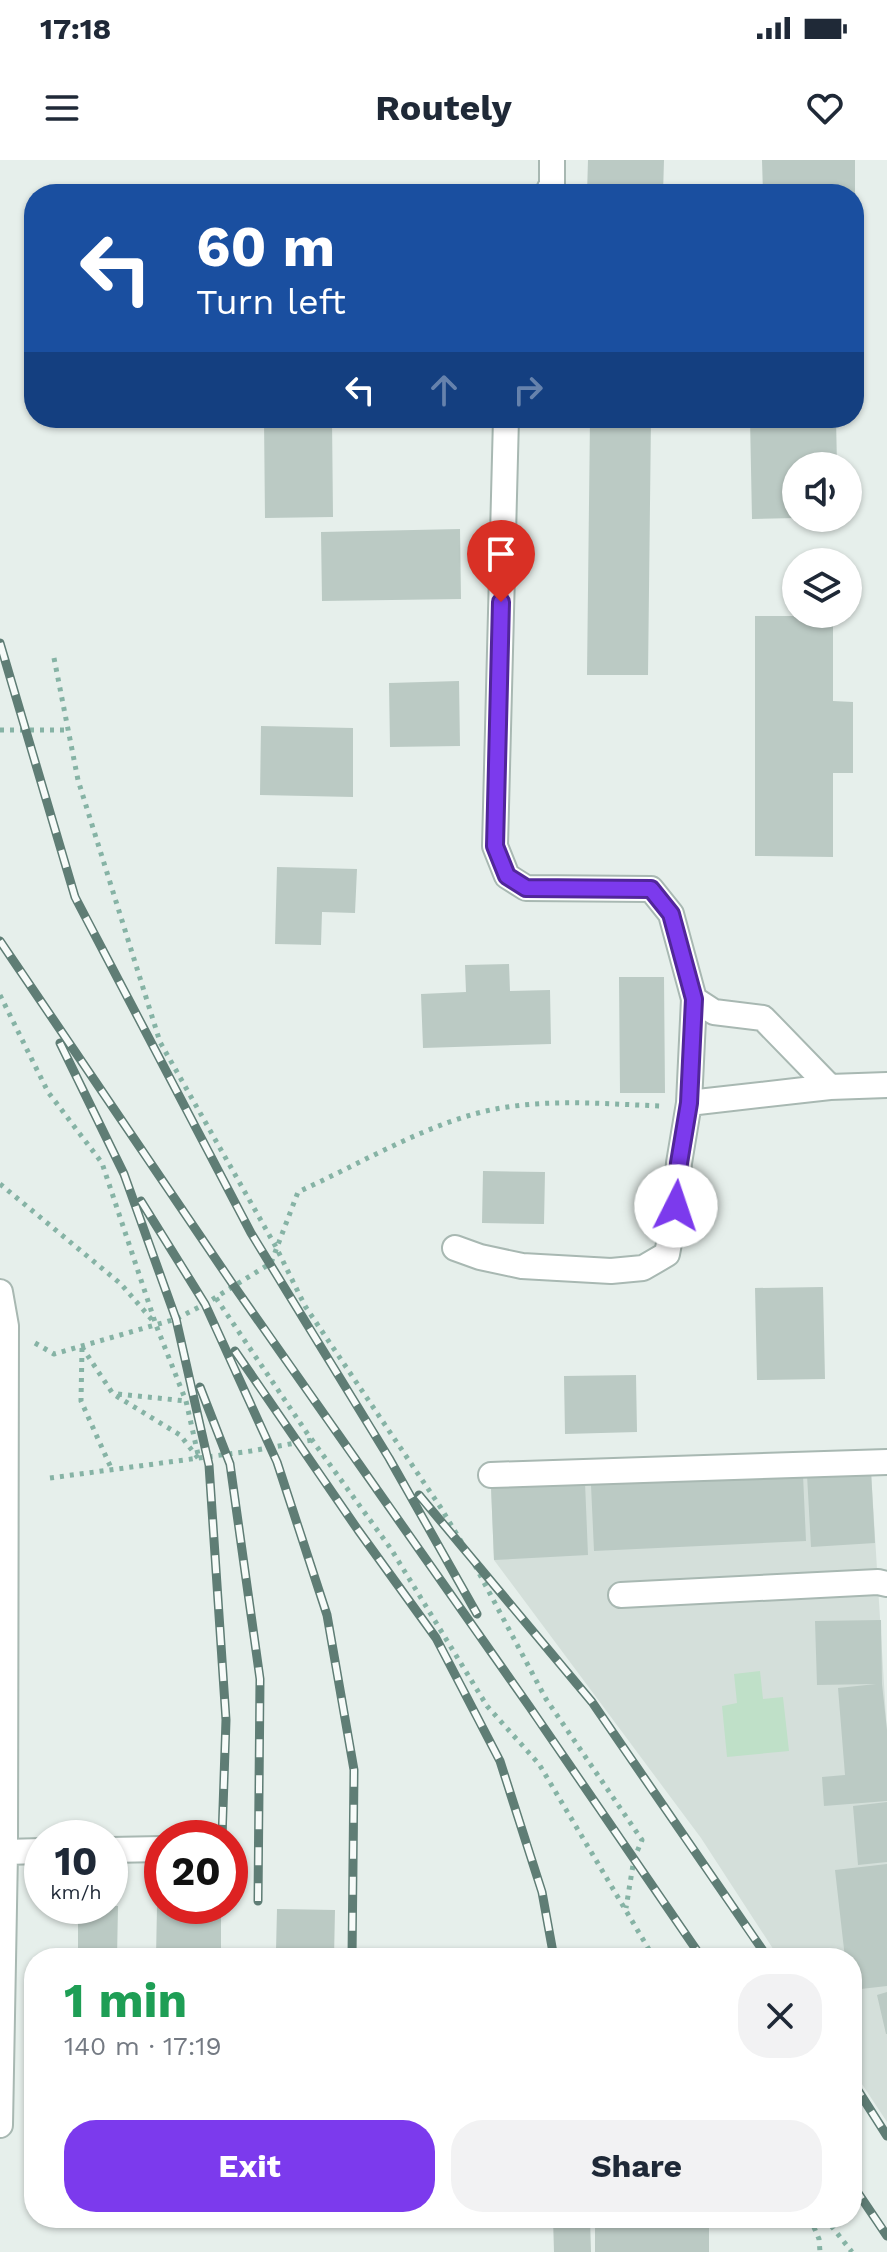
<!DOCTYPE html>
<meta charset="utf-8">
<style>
:root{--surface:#fff;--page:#f2f2f3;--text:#1f2937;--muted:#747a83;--accent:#7c3aed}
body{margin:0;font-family:"Work Sans",sans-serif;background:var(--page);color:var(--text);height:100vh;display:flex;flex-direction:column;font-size:30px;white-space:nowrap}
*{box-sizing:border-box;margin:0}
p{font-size:26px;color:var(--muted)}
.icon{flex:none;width:44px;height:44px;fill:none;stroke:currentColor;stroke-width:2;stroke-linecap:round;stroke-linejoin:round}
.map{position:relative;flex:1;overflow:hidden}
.sheet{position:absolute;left:24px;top:1788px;width:838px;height:280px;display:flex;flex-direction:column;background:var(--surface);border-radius:32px;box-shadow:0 2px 6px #0004}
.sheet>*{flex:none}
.banner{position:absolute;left:24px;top:24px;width:840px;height:244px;border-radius:32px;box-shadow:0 2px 6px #0004;background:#1a4fa0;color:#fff;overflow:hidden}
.tools{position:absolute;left:782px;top:292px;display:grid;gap:16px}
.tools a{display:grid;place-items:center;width:80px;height:80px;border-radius:50%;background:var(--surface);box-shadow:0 2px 6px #0004;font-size:40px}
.speed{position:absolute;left:24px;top:1660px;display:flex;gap:16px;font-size:40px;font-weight:700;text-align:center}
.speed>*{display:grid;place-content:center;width:104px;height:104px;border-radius:50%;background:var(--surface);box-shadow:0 2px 6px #0004;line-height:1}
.speed small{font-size:20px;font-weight:400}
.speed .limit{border:12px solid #d22;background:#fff;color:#111}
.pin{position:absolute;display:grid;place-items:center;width:68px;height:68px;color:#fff;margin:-82px -34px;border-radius:50% 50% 50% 0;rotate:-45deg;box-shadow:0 0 8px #0007}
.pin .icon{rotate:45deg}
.me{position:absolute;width:88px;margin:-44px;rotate:4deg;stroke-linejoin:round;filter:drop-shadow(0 0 6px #0008)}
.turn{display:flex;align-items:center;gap:28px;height:168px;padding:0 40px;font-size:36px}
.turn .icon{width:104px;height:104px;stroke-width:2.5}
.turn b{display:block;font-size:56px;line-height:68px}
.lanes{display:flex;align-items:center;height:76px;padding:0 40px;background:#0003;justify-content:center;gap:40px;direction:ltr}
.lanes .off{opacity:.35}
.round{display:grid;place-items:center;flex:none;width:84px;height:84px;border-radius:32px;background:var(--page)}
.head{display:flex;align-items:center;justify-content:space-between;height:136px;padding:0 40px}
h1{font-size:48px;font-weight:700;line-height:60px;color:#1e9e55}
.action{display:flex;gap:16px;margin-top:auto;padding:16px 40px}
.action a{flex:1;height:92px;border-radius:32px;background:var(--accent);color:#fff;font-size:32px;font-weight:700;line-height:92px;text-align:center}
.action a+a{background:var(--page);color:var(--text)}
.status{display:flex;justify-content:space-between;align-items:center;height:56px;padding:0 40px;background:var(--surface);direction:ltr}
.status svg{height:22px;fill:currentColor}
header{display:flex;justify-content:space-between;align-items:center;height:104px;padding:0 40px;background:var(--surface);font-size:36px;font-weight:700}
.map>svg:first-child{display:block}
</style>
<div class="status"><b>17:18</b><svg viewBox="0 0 49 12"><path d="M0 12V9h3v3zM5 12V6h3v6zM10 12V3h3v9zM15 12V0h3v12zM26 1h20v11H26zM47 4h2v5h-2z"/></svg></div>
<header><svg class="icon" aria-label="menu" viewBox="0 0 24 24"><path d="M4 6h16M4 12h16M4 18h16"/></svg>Routely<svg class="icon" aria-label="heart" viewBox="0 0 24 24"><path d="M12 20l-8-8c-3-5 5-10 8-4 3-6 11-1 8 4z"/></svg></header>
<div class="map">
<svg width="887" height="2092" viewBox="0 0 887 2092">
<rect width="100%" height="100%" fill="#e6efeb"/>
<!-- built -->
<path fill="#d4dfda" d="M871,1311l16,262v389l-35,-53v-111h-73l-78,-120 -207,-278 -3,-73z"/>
<!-- green -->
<path fill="#bfe0c8" d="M760,1511l3,28 20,-2 6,54 -62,6 -5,-51 15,-3 -3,-29z"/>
<!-- building -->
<path fill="#bbcac4" d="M588,0h76l-1,34h-76z
M762,0h93v34h-92z
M264,258h68l1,99 -68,1z
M590,258h61l-3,257h-61z
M750,258h86l1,48h-41v52l-44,1z
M460,369l1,70 -139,2 -1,-69z
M755,456h78v85l20,1v71h-20v84l-78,-1z
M459,521l1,65 -70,1 -1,-64z
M261,566l92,2v69l-93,-2z
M277,707l80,2 -2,44 -33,-1 -1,33 -46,-1z
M509,804l1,27 40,-1 1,54 -128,4 -2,-54 45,-2 -1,-27z
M619,817h45l1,116h-45z
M483,1011l62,1 -1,52 -62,-1z
M823,1127l2,92 -68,1 -2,-92z
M636,1215l1,57 -72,2 -1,-58z
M871,1311l4,72 -64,4 -4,-72z
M803,1315l3,66 -212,10 -3,-66z
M585,1322l3,73 -94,5 -3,-73z
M881,1460l1,64 5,46v71l-63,5 -2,-29 23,-2 -7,-87 38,-4 -59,1 -2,-64z
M887,1642v60l-29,3 -5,-59z
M887,1704v122l-35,4v-32h-7l-10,-88z
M78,1746h40l-1,52h-39z
M157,1746l64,1v44h55l1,-42 58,1 -1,48h-178z
M887,1832v42h-1l-9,-39z
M553,2058h37l1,34h-37z
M595,2058h114v34h-114z"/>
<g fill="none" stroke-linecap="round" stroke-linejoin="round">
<defs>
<path id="minor" d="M547,34l5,-10v-24
M506,258l-11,428 12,30 19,12 125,1 20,25 23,85 20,13 49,6 67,69 57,-2
M689,943l141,-16
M455,1088l25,9 42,9 89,5 32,-3 24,-14 9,-48 3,-43 10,-60 5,-104
M0,1132l6,34 -1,526 -5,273
M491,1315l396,-13
M621,1435l257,-13 9,2
M110,1690l52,-1
M5,1692l37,-1"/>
</defs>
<!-- minor casing -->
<use href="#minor" stroke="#a8b8b2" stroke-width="28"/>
<!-- path -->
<path stroke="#86b3a5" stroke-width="5" stroke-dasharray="4 6" stroke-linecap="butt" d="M54,498l24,122 82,262 116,205 29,59 136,202 30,50 75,141 96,141 -8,19 -8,49
M0,570h70
M0,835l48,97 54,71 54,162 30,76 13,58
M0,1024l121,100 32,37
M216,1138l91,135 84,116 96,157 52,58 115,194
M35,1183l19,11 122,-35 29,-15 66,-41 27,-71c62,-28 136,-73 203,-84 52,-9 107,-4 159,-2
M82,1187l31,47 67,41 18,23
M82,1188l-1,53 31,69
M118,1234l68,7
M50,1318l201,-27 61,-11
M810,2058l9,21 1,13
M825,2058l27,34"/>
<!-- minor -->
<use href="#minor" stroke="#fff" stroke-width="24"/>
<defs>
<path id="rail" d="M0,483l75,254 176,336 138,225 88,156
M0,781l234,345 295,420 173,252
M60,883l64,131 52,145 33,146 17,255 -4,118
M141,1041l64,103 72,158 50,153 27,155 -2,188
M235,1191l123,179 78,108 64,123 42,131 12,66
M200,1227l30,77 30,215 -2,222
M419,1335l173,207 176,256
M852,1921l35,55
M852,2024l35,52"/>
</defs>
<!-- rail casing -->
<use href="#rail" stroke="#5f7d75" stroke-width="9"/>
<!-- rail -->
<use href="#rail" stroke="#f7fbf9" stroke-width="6" stroke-dasharray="18" stroke-linecap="butt"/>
</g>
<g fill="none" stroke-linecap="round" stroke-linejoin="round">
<defs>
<path id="route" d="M501,442l-6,244 12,30 19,12 125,1 20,25 23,85 -5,104 -10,60 -3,43"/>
</defs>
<!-- route casing -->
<use href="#route" stroke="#51269a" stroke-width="20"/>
<!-- route -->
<use href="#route" stroke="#7c3aed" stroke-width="14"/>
</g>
</svg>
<div class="tools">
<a><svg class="icon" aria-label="sound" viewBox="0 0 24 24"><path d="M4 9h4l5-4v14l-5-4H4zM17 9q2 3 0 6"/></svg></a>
<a><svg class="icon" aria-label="layers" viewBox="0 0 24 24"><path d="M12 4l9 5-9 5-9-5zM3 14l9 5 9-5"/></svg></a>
</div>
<div class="speed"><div>10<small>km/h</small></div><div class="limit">20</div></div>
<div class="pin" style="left:501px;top:442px;background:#d93025"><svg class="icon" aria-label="arrive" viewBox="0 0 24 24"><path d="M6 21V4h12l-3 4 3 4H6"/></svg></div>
<svg class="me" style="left:676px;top:1046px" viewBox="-20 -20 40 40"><circle r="19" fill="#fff"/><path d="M0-13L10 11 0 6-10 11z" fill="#7c3aed"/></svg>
<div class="banner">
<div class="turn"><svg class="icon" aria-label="left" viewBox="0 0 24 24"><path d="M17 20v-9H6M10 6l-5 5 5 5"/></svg><div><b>60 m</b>Turn left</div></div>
<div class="lanes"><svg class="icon" aria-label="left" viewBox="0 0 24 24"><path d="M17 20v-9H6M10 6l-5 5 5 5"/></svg><svg class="icon off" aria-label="ahead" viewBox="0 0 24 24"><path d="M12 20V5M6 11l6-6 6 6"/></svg><svg class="icon off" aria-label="right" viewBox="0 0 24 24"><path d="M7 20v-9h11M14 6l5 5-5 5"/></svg></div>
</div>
<section class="sheet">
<div class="head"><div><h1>1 min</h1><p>140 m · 17:19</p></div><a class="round"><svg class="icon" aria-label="close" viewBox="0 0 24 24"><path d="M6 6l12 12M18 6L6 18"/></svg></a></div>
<div class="action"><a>Exit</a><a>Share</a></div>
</section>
</div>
